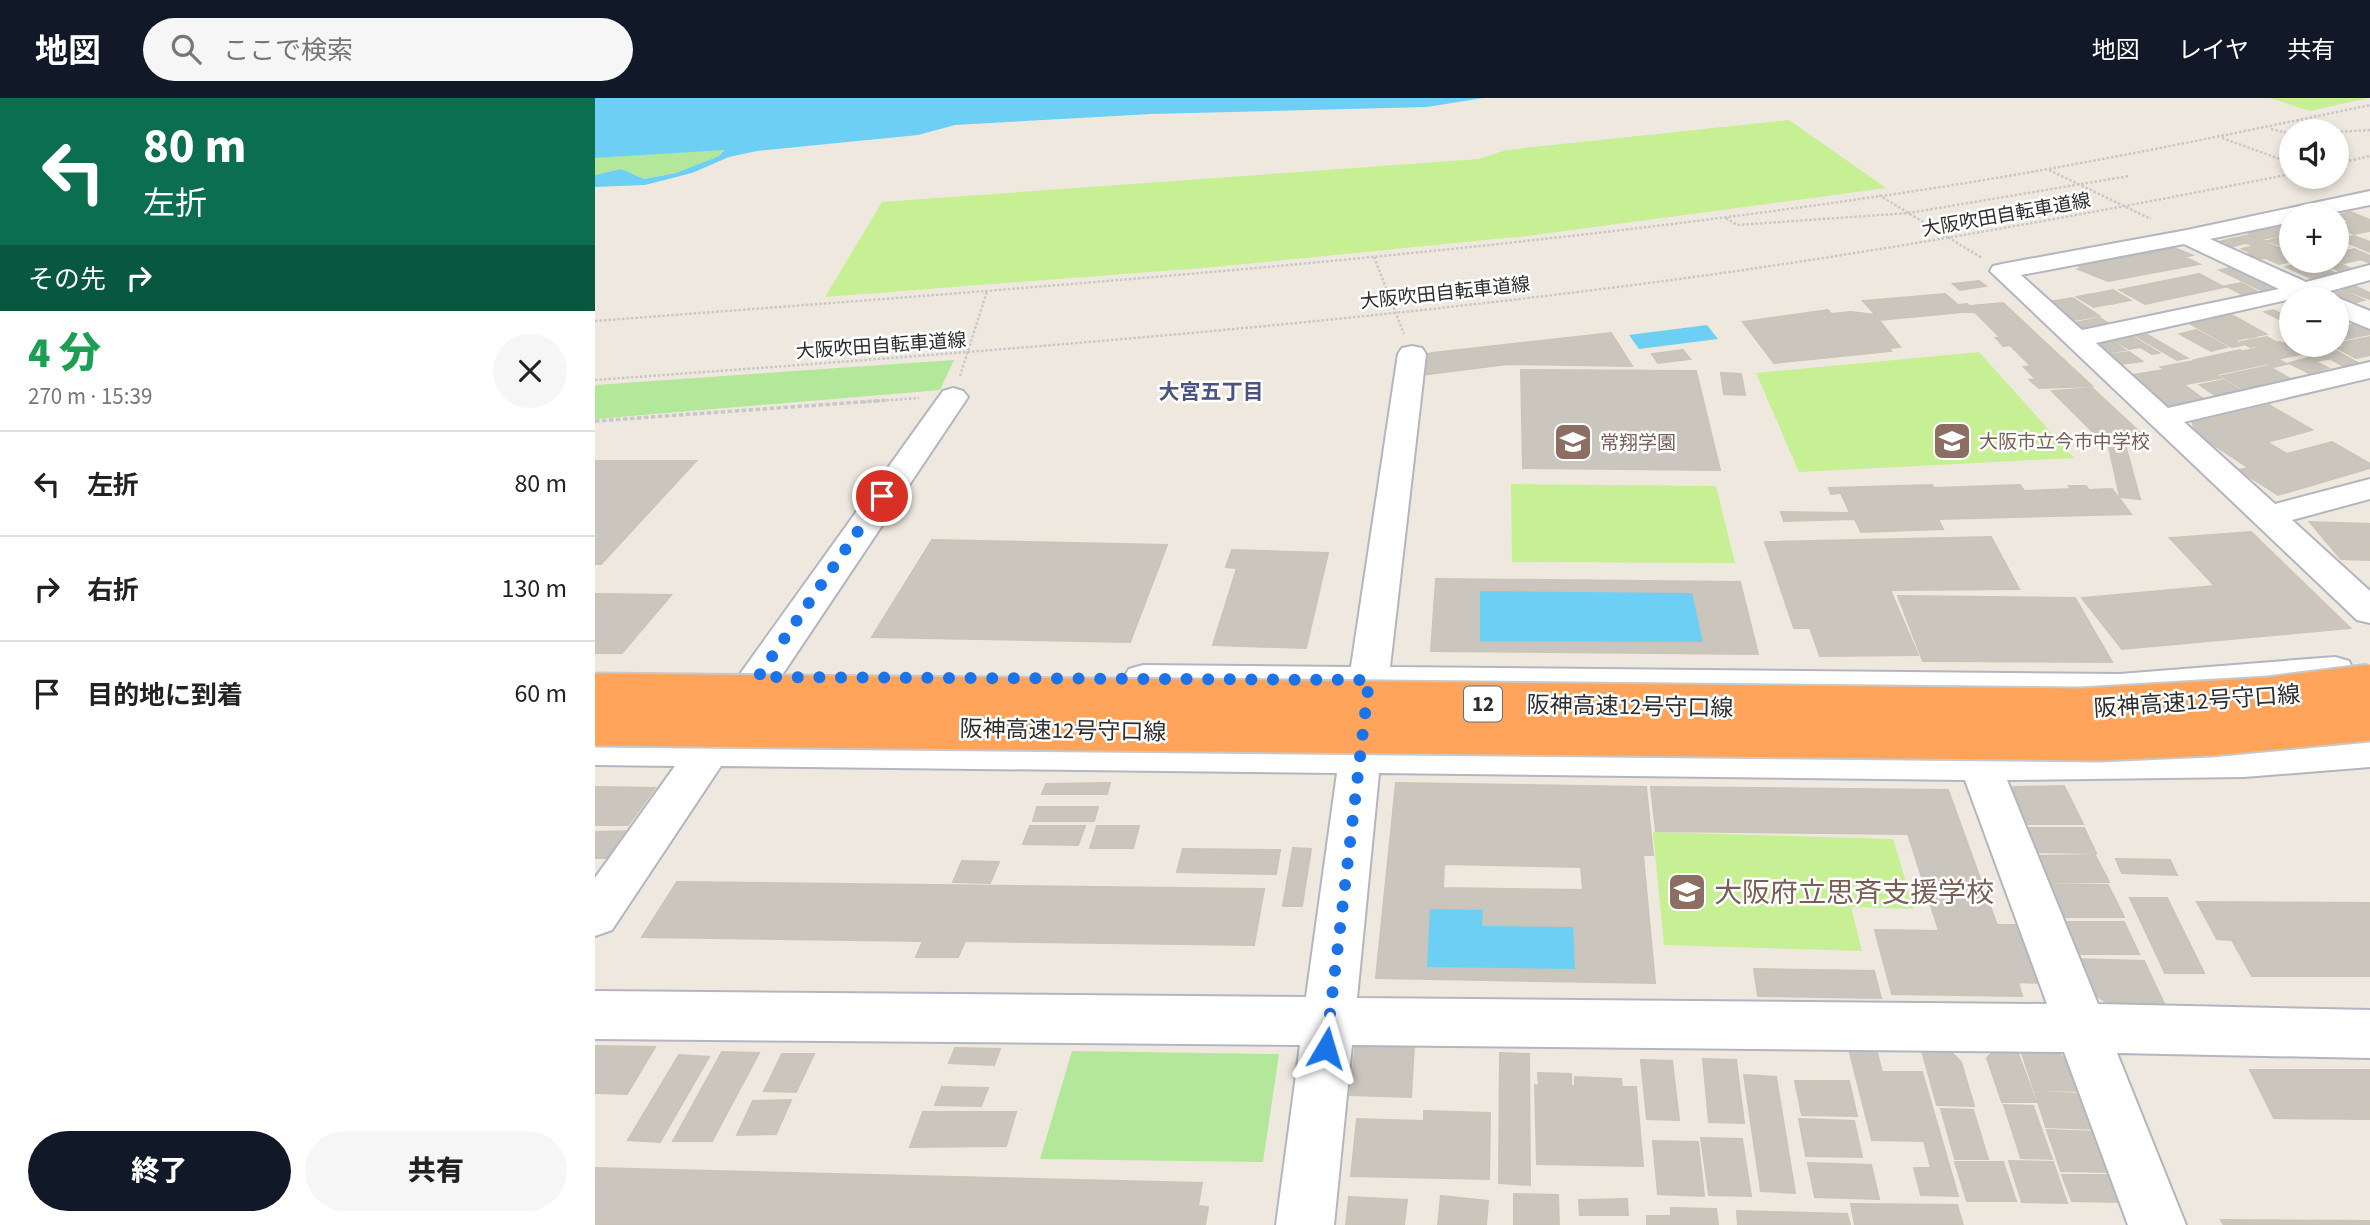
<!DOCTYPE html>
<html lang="ja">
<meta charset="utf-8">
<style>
:root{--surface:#fff;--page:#f6f6f6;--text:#222;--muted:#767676;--line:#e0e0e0;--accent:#111827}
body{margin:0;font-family:"Source Sans 3","Noto Sans JP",sans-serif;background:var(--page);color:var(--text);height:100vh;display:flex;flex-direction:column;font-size:26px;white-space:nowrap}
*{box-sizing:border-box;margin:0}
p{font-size:23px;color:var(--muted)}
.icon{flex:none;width:38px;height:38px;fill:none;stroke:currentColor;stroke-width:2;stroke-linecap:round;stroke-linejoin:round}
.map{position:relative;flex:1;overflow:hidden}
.panel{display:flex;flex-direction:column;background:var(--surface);width:595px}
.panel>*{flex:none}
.banner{background:#0b6e4f;color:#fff;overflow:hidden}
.tools{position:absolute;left:1684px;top:21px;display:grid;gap:14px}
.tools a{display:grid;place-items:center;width:70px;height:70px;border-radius:50%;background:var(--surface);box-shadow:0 4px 10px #0003;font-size:35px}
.pin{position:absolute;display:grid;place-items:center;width:60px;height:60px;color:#fff;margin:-30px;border:4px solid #fff;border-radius:50%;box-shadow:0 2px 7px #0007}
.me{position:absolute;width:77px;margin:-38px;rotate:7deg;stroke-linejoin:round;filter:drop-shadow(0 0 5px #0008)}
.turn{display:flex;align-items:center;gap:24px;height:147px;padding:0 28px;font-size:32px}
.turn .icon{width:91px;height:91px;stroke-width:2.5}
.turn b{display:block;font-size:49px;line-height:60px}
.then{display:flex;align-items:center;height:66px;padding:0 28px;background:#0003;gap:14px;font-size:26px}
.round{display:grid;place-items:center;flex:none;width:74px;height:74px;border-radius:37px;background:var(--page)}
.summary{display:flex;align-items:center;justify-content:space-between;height:119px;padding:0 28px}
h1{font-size:42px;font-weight:800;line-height:52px;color:#1e9e55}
.button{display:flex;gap:14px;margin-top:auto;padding:14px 28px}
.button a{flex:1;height:80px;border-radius:42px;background:var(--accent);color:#fff;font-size:28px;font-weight:800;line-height:80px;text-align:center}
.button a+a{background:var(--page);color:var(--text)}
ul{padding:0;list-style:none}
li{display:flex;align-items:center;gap:21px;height:105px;padding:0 28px;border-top:2px solid var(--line)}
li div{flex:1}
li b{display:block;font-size:26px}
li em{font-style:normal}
header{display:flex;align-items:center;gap:42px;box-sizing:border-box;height:98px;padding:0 35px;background:var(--accent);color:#fff}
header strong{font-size:33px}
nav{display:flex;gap:38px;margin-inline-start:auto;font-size:24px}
.search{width:490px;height:63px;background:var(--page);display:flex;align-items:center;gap:18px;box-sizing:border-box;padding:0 24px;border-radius:38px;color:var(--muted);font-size:26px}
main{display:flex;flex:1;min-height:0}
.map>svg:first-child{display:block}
</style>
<header>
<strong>地図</strong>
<div class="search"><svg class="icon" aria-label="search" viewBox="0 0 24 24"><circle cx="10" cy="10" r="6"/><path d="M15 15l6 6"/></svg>ここで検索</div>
<nav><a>地図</a><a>レイヤ</a><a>共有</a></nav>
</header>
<main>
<section class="panel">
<div class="banner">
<div class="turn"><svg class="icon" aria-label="left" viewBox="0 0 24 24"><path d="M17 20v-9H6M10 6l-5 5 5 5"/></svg><div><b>80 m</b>左折</div></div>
<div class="then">その先<svg class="icon" aria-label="right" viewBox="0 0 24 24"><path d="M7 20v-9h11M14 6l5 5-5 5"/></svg></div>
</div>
<div class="summary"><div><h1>4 分</h1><p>270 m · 15:39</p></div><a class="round"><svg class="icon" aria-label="close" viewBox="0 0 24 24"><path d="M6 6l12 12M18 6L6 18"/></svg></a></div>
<ul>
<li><svg class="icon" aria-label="left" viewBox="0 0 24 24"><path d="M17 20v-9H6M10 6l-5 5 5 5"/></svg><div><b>左折</b></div><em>80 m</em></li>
<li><svg class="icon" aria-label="right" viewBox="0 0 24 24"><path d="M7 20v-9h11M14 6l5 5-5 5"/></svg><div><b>右折</b></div><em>130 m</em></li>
<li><svg class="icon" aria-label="arrive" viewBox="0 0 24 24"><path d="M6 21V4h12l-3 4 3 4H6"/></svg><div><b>目的地に到着</b></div><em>60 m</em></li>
</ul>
<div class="button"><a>終了</a><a>共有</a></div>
</section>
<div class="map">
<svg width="1775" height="1127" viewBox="0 0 1775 1127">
<rect width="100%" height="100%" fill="#efe8df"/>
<!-- green -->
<path fill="#b3e799" d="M129,51l-5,7 -43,17 -32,6 -23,-10 -26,6v-17z
M359,262l-14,30 -345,29v-34z
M477,953l207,3 -16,108 -223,-3z"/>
<!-- pitch -->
<path fill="#c7ef94" d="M1675,0h98l-58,13z
M1194,22l97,68 -359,48 -313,31 -389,30 57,-95 597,-43 27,-9z
M1384,254l95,106 -275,14 -43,-99z
M916,386l205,2 19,77 -223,-1z
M1058,734l240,7 21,70 -63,-2 11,44 -198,-6z"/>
<!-- water -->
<path fill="#6ecff5" d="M0,0h888l-56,9 -276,7 -196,11 -37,10 -161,16 -28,6 -37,16 -47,12 -50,2v-12l26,-6 23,10 32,-6 43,-17 5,-6 -129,8z
M1112,227l11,14 -79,10 -10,-14z
M884,492l214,2 11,51 -225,-1z
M834,810l55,1 -1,15 91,2 2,44 -150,-2z"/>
<!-- building -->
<path fill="#cbc6bd" stroke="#cbc4b8" stroke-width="2" fill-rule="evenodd" d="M1755,114l20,8v9l-34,-13z
M1753,124l21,9 -15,3 -18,-7z
M1684,127l12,5v10l-27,-12z
M1663,130l19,8 -14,3 -18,-8z
M1654,137l16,6 -14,4 -15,-7z
M1759,138l16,6v10l-31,-13z
M1687,139l9,4v7l-24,-7z
M1639,140l11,5 -19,5 -11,-5z
M1671,145l8,3 -25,6 -7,-3z
M1682,149l12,5 -37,9 -11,-5z
M1579,150l18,7 -7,2 14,7 -91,17 -30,-12 5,-1 -4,-2z
M1759,151l16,7v7l-26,-11z
M1741,152l22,10 -14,3 -8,-3z
M1696,156l2,7 -14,3 -11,-5z
M1713,163l27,12 -22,6 -27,-12z
M1722,163h16l19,8 -10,3z
M1643,168l44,22 -17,4 -45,-22z
M1604,176l25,13 -79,17 -25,-14z
M1384,183l7,5 -26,4 -7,-6z
M1646,185l19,10 -15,3 -19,-10z
M1759,188l16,7v6l-28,-10z
M1518,192l17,10 -19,4 -17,-10z
M1748,193l21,9 -14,4 -21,-10z
M1350,196l13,11 9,-1 7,7 -95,9 21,27 -11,1 2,3 -117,12 -31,-41 85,-12 3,4 20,-2 25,3 -13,-14z
M1496,196l18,10 -15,3 -17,-10z
M1478,200l26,18 -25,4 -26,-18z
M1408,205l89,83 -53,2 -9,-8 6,-1 -12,-12 7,-1 -21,-21 -7,1 -7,-8h5l-32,-32z
M1678,212l18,9v6l-26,-13z
M1635,216l36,20 -10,2 -36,-19z
M1621,218l38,21 -6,1 -37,-20z
M1505,220l11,7 -26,5 -11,-7z
M1614,220l36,20 -8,2 -36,-20z
M1604,223l43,24 -10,2 -43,-24z
M1766,225l9,5v6l-34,7v-13z
M1601,232l31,17 -16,4 -31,-17z
M1546,233l46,27 -10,2 -46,-27z
M1016,235l21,33 -124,-2 -88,11 2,-19 10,-3z
M1533,236l31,19 -7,1 -12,-7 -11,2 -19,-12z
M1672,239l9,5 -26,5 -9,-5z
M1775,239v18l-14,3 -19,-10 8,-2 -5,-3z
M1515,241l15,11 -19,3 -9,-7v-5z
M1696,243v4h10l26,14 -10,2 -33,-18z
M1685,244l21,12 -23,5 -21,-12z
M1711,247h19l35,19 -15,3z
M1662,250l30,16 -13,3 -30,-16z
M1088,252l7,9 -32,4 -6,-9z
M1645,252l24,14 -46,10 -23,-14z
M1534,254l13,9 -21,3 -13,-9z
M1713,260l20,10 -19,5 -20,-10z
M1599,263l27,17 -35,6 -25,-17z
M1673,268l24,14 -46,11 -24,-15z
M926,272l175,1 24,99 -197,-2z
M1568,272l15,11 -31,5 -15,-11z
M1126,275l20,1 4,21 -21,-1z
M1629,282l16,10 -24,6 -16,-11z
M1585,284l26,19 -38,6 -26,-19z
M1497,290l55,51 -43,4 -52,-52z
M1674,307l43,25 -45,12 20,12 45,-12 38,22v4l-92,27 -39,-25 10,-2 -55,-36 -1,-9z
M1529,343l16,58 -20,-2 -12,-54z
M0,363h101l-95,103h-6z
M1337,387l2,3 86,-3 4,6 47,-2 -2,-3h17l3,4 23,-1 19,25 -193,5 5,10 -82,3 -6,-13 -71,2 -3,-9 69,1 -9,-20 -10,1 -2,-6z
M1715,424l60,2v36l-29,-1z
M1656,434l99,96 -228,21 -40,-51 133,-12 -45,-48z
M1396,439l28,52 -129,1 28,65 -98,1 -10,-28h-16l-29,-86z
M337,442l235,5 -37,97 -258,-5z
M637,452l96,3 -22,95 -93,-3 24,-77 -11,-1z
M841,481l304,3 18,72 -327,-3zM884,492l214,2 11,51 -225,-1z
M0,496l76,1 -49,58h-27z
M1303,498l177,2 37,64 -189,-1z
M515,685l-3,11h-65l4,-10z
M801,685l250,4 7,68h-10l12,128 -279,-5zM849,766l137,3 2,23 -140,-2zM834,810l55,1 -1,16 91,1 2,44 -150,-2z
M1469,688l19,38h-68l-11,-29 10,-8z
M0,689l60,1 -27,37h-33z
M1056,689l297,3 49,135h21l23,58 -23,-1 4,14 -130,-2 -17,-64 64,1 -31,-97 -252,-3z
M442,709h61l-4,14h-61z
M435,728h55l-7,19 -55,-1z
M502,728h42l-6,22h-43z
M1424,730h65l12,25 -67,-1z
M38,733l-15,21 -11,6h-12v-26z
M698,750l18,1 -9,57h-19z
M588,751l97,1 -4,24 -99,-2z
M1500,757l14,27 -65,1 -12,-27z
M1521,761l54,1 7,15 -55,-2z
M367,763l37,1 -9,21 -37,-1z
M82,784l587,7 -10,56 -289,-4 -7,16h-42l7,-16 -281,-4z
M1448,787h65l16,32h-67z
M1535,800h37l37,75h-39z
M1602,804l173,1v73h-118l-20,-36 -15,-1z
M1466,824h63l15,32h-64z
M1478,861l71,2 23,49 -53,-3 -29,-19z
M1159,871l120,2 7,27 -123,-2z
M761,945l58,2 -3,52 -61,-2z
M1253,947h27l7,27h40l36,124 -37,-1 -7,-27h17l-7,-27 -52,-1z
M0,948l60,1 -28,47 -32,-1z
M1326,949l26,1 14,14 13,44 -37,-1z
M360,950l45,1 -6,16 -45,-2z
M1422,953l19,51h-34l-15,-44 6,-6z
M127,954l37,1 -47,88h-39z
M905,955l29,1 1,131 -31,-2z
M1427,955l36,1 12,7 10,30 -46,-1z
M187,956h32l-18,38 -32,-1z
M84,957l30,2 -49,85 -32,-2z
M1108,961l33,1 8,63 -35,-1z
M1046,962l31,1 7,59 -32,-1z
M1655,972h120v49l-96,-1z
M943,975l33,1v12h4v-9l46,2 1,8h14l7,79 -106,-2 -2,-79 4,1z
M1149,977l32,2 19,116 -34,-2z
M1200,983h54l8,35 -55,-1z
M347,989l46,1 -7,18 -46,-1z
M1440,994l47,2 13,35 -49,-2z
M196,1002l-15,34 -39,1 16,-34z
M1409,1007l29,1 19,53 -31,-1z
M1346,1011l32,1 15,49h-33z
M829,1013l66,2 -1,66 -138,-3 6,-57 67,2z
M328,1014h93l-10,34 -96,1z
M1204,1021l55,2 8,36 -56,-1z
M1452,1032l49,2 14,40 -49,-1z
M1106,1040l41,1 9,57 -42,-1z
M1058,1043l45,1 6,54 -46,-2z
M1414,1063l44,1 14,41 -45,-1z
M1360,1064h48l13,39h-49z
M1213,1065l63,2 8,34 -64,-2z
M0,1070l607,15 -4,23 10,1 -3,18h-610z
M1467,1077h49l10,27 -49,-1z
M919,1096l44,1 1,30h-45z
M846,1098l47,5 -2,24h-48z
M754,1099l58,3 -3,25h-58z
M1032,1101l1,16h-48l-1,-15z
M1256,1106l106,1 6,20h-108z
M1076,1110l45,1 2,16h-71v-9h24z
M1142,1113l110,3 3,11h-112z
M1626,1122l149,1v4h-146z"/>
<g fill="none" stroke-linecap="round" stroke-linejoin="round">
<defs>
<path id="minor" d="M1775,93v14l-50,10h-29v7l-81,17 96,43 64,-17v15l-47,13 -3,6h-29l-195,44 72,65 202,-46v16l-186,44 91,82 95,-25v20l-78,21 78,71v32l-13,-3 -367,-349 3,-5 9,-2 185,-34zM1589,146l95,45 -197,41 -61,-55z
M1741,199l34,14v18l-34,-14v-16h-8z
M817,248l10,2 4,6 -36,313 730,7 215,-17 14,4 5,10 -5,10 -14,4 -215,17 -733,-7 -5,47c328,3 662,19 988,-7v32l-126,10 -237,3 91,224 272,6v48l-253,-5 69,172h-58l-64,-173 -712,-7 -18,180h-58l24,-180 -705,-6v-48l711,6 31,-224 -616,-7 -109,164 -17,6v-58l80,-112 -80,-1v-32l102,1 246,-343 10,-3 10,3 5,6 -226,338 599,6 6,-46 -204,-2 -14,-4 -6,-10 6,-10 14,-4 208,2 47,-313 4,-6zM784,675l586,7 82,224 -690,-6z"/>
</defs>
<!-- minor casing -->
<use href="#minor" stroke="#b3b5c1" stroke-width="4"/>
<!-- path-far1 -->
<path stroke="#c8c8c8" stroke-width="2.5" stroke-dasharray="2.5 2" stroke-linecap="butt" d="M1676,31l20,5
M1741,34l34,-2
M1627,40l69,25
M1741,66l34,-8
M1454,72l102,49
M1284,97l103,63
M1131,120l11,7 172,-12 220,-37
M779,159l30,77
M0,223c445,-34 891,-65 1333,-132 149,-23 295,-53 442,-84
M365,278l27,-85
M0,282c357,-26 714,-52 1069,-99 211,-28 419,-66 627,-107
M269,304l55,-4"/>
<!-- path -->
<path stroke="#c8c8c8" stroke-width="3.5" stroke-dasharray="4.5 2.5" stroke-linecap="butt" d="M0,323l293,-21"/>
<!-- minor -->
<use href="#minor" fill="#fff" fill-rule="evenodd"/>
<defs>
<path id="highway-bridge" d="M0,596l1486,15 187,-11 102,-13
M0,627l1503,15 112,-5 160,-15"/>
</defs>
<!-- highway-bridge casing -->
<use href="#highway-bridge" stroke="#c8c8c8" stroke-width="45" stroke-linecap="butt"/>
<!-- highway-bridge -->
<use href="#highway-bridge" stroke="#ffa45a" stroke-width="41"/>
</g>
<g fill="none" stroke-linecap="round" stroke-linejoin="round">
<!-- route -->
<path stroke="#1a73e8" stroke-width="12" stroke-dasharray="0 21.6" d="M287,398l-124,181 611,3 -43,368"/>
</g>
<!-- icons -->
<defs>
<symbol id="school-square" viewBox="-11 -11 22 22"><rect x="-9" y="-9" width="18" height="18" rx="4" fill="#8d6e63" stroke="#fff"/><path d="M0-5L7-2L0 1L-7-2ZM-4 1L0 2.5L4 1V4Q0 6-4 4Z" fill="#fff"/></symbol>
</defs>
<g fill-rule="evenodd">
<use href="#school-square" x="1335" y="321" width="44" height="44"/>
<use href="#school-square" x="956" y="322" width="44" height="44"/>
<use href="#school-square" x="1070" y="772" width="44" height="44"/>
</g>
<g text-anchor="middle" stroke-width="5" stroke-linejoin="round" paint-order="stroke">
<!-- far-street labels -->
<g font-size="19" fill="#2d2d2d" stroke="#fff">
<text transform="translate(1411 116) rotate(-10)" y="7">大阪吹田自転車道線</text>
<text transform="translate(850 194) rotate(-6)" y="7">大阪吹田自転車道線</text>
<text transform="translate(286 247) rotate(-4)" y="7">大阪吹田自転車道線</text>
</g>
<!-- far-education labels -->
<g font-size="19" fill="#785e54" stroke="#fff" text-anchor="start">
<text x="1384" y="350">大阪市立今市中学校</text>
<text x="1005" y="351">常翔学園</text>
</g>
<!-- far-neighbourhood labels -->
<g font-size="21" font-weight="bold" fill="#4a5381" stroke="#fff">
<text x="616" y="301">大宮五丁目</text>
</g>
<!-- shield labels -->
<rect fill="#fff" stroke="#6c6c6c" stroke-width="2" x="869" y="588.5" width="38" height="35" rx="5"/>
<g font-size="21" font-weight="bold" fill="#2d2d2d">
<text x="888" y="613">12</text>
</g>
<!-- street labels -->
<g font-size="23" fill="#2d2d2d" stroke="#fff">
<text transform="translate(1602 603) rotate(-4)" y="8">阪神高速12号守口線</text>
<text transform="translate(1035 608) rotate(1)" y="8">阪神高速12号守口線</text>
<text transform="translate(468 632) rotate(1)" y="8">阪神高速12号守口線</text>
</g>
<!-- near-education labels -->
<g font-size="28" fill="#785e54" stroke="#fff" text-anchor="start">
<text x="1119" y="804">大阪府立思斉支援学校</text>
</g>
</g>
</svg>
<div class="tools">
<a><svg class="icon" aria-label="sound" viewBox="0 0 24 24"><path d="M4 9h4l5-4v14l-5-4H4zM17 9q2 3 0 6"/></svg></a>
<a>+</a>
<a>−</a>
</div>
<div class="pin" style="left:287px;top:398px;background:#d93025"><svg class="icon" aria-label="arrive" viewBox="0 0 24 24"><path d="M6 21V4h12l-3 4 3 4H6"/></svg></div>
<svg class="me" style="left:731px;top:950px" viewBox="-20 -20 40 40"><path d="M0-17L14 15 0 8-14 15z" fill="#1a73e8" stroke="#fff" stroke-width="4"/></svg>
</div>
</main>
